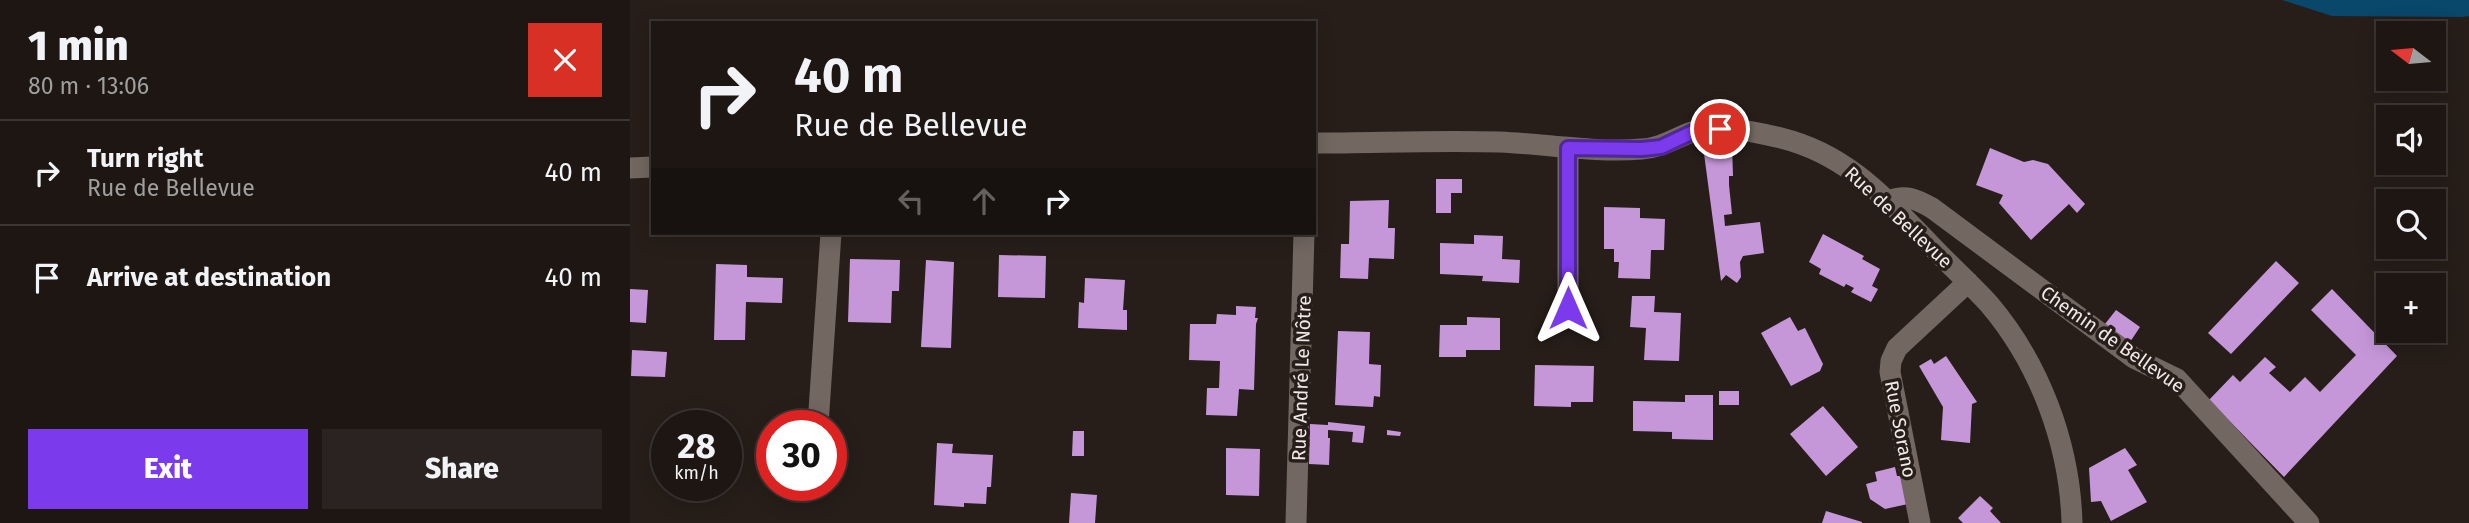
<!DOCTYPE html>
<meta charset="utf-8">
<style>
:root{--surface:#1d1613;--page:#2a2321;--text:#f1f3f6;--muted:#a09fa0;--line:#3b3533;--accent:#7c3aed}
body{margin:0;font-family:"Fira Sans",sans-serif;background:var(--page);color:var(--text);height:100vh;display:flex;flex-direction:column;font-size:26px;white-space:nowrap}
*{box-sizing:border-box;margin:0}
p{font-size:23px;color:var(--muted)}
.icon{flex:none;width:38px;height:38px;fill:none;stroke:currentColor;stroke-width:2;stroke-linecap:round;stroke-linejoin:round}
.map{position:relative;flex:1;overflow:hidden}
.details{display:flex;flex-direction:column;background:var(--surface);width:630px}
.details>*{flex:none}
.top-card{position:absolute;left:21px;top:21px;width:665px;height:214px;border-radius:0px;box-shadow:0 4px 18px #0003,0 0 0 2px var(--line);background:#1d1613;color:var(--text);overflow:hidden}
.needle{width:46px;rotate:286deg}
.tools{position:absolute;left:1746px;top:21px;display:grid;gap:14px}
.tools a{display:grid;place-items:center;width:70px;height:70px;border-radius:0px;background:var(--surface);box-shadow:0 4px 18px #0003,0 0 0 2px var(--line);font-size:35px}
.speed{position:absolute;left:21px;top:410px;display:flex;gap:14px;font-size:35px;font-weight:700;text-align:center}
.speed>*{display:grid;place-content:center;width:91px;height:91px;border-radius:50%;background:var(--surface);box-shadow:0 4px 18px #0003,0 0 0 2px var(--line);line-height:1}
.speed small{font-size:18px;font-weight:400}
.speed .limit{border:10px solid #d22;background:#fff;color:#111}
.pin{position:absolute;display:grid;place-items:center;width:60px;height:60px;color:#fff;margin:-30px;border:4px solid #fff;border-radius:50%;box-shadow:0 2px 7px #0007}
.me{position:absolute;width:77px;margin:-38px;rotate:0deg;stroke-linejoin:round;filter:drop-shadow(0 0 5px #0008)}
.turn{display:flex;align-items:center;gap:24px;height:147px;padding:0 28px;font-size:32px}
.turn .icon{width:91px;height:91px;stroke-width:2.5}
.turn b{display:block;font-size:49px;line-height:60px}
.lanes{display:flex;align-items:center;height:66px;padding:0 28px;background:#0003;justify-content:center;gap:35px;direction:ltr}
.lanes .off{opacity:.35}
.round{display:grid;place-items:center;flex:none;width:74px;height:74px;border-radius:0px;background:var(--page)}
.headline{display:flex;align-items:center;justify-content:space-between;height:119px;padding:0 28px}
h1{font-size:42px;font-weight:800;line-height:52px}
.primary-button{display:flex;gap:14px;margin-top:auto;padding:14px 28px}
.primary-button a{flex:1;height:80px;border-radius:0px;background:var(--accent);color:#fff;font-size:28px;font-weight:800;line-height:80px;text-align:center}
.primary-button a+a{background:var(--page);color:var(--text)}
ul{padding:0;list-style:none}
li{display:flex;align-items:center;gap:21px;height:105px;padding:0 28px;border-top:2px solid var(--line)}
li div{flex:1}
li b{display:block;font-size:26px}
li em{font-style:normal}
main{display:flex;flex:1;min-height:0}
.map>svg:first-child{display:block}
</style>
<main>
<section class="details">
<div class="headline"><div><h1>1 min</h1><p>80 m · 13:06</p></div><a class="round" style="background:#d93025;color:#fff"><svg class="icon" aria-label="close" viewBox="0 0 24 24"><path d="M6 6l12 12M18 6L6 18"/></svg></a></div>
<ul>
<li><svg class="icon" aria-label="right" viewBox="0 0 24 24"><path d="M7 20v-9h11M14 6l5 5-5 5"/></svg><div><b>Turn right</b><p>Rue de Bellevue</p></div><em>40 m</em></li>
<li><svg class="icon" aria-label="arrive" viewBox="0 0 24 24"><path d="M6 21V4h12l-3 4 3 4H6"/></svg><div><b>Arrive at destination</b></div><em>40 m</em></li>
</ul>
<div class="primary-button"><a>Exit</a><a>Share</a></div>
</section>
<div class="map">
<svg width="1839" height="523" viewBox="0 0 1839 523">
<rect width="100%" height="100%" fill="#271e19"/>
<!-- water -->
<path fill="#09476b" d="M1652,0h187v16l-7,1 -130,-1z"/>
<!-- building -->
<path fill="#c597d9" d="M1102,145l1,31h-4v9l3,29 -8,1 1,11 35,-4 4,31 -21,3 -3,6 1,15 -4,6 -11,-8 -5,6 -18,-135z
M1360,148l34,14 9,-2 15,4 37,40 -8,9 -8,-9 -38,36 -32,-37 4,-8 -27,-10z
M806,179h26v14h-11v20h-15z
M759,200l-1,28h7l-1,31 -25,-1 -1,21 -28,-1 1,-34h8l1,-43z
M974,207l36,1v10l25,1 -1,31h-13l-1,29 -32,-1 1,-16h-5v-13h-10z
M1193,234l41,22 -2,3 18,10 -8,17 6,3 -7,13 -20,-10 3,-4 -8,-4 -2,3 -25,-13 2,-5 -12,-7z
M844,235l29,1 -1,23 18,1 -1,23 -37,-2 1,-5 -43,-2v-31l34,1z
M369,255l47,1 -1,42 -47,-1z
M220,259l50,1 -1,31h-7l-1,32 -43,-1z
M296,260l28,2 -3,86 -30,-1z
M1646,261l23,22 -68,71 -23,-21z
M86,264l31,1v12l36,1 -1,25 -36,-1 -1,38h-31z
M455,278l40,2 -2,30h4v20l-49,-2 1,-26 5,1z
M0,289l18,1 -2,33 -16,-1z
M1702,289l65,67 -113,121 -75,-77 24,-25 7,7 25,-25 11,10 -7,6 21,19 15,-15 15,15 36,-37 -45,-45z
M1002,296h23l-1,16 27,1 -2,48 -35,-1 2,-32 -16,-1z
M606,306l20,1 -1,11h3l-2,6 -2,66 -15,-1 -2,27 -31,-1 1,-27h12l1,-27 -31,-1 1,-36h26l1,-10 19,1z
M1486,310l24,17 -10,15 -25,-18z
M837,317l33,1v32h-34v7h-27l1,-32h27z
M1160,317l8,14 7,-3 18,36 -3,7 -29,15 -30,-53z
M708,331l32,1 -1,32 12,1 -1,32 -6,-1 -1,11 -38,-2z
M2,350l35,2 -2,25 -34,-1z
M1316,356l31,46 -5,2 -2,39 -29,-3 2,-33 -24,-41 12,-7 3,5z
M905,365l59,1 -1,36h-22v5l-37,-1z
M1089,391h20v14h-20z
M1055,395h28v45l-41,-1v-7l-39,-1v-30l52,1z
M1193,406l35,41 -32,29 -36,-42z
M698,422l37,4 -2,17 -11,-1 1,-10 -25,-2v8h2l-1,27 -20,-1 1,-40 18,1z
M757,430l14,2 -1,4 -13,-1z
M443,431h11v25h-12z
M307,443l16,1 -1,9 41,2 -2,32h-4l-1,17 -22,-1v4l-30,-2z
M596,448l34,1 -1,47 -33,-1z
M1495,448l12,17 -9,5 19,32 -36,19 -10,-20 -10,1 -2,-34z
M1265,467l2,9h4l7,28 -23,5 -15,-10 -4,-15 11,-3 -2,-9z
M441,493l26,2 -2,28h-26z
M1350,496l13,12 -3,3 11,12h-38l-5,-5z
M1196,511l36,11v1h-40z"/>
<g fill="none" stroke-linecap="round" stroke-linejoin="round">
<!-- minor -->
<path stroke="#726761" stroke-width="21" d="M684,143c62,0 124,-3 186,-1 47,2 95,11 142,7 19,-1 33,-11 50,-17 26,-9 63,0 89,6 64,16 100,56 145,102 20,22 43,42 63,64 51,60 81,141 83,219
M0,168l23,-1
M1258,201c18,-7 28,-2 44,7l202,150 43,21 132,144
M938,308v-160
M188,425l13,-192
M666,523l8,-290
M1290,523l-30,-151 1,-11 6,-13 71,-66"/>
</g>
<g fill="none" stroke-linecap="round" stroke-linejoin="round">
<defs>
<path id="route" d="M938,308v-160l74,1 19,-2 34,-16 25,-2"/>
</defs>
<!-- route casing -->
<use href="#route" stroke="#51269a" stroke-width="18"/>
<!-- route -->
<use href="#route" stroke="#7c3aed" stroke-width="12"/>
</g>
<g text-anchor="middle" stroke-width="7" stroke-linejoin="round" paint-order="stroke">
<!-- street labels -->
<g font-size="19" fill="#f0e9e6" stroke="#271e19">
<text transform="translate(1269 217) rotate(43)" y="7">Rue de Bellevue</text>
<text transform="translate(1483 339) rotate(35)" y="7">Chemin de Bellevue</text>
<text transform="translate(671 378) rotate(-88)" y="7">Rue André Le Nôtre</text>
<text transform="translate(1271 429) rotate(79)" y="7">Rue Sorano</text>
</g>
</g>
</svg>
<div class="tools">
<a><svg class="needle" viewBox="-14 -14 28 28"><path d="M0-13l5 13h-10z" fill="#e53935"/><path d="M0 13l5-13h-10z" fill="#a09fa0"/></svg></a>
<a><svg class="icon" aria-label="sound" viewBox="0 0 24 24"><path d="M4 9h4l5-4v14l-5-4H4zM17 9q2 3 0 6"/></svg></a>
<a><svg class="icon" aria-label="search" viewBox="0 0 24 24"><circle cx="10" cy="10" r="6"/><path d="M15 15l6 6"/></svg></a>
<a>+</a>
</div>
<div class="speed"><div>28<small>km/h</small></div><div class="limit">30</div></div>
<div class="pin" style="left:1090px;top:129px;background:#d93025"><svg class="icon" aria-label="arrive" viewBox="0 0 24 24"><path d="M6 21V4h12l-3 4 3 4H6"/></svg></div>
<svg class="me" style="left:938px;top:308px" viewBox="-20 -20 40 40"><path d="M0-17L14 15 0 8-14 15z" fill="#7c3aed" stroke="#fff" stroke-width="4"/></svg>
<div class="top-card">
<div class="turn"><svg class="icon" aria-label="right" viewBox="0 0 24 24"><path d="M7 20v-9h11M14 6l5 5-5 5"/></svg><div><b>40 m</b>Rue de Bellevue</div></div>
<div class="lanes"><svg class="icon off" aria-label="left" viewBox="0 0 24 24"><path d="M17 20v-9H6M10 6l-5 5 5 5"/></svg><svg class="icon off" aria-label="ahead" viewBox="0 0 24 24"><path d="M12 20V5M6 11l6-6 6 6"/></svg><svg class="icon" aria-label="right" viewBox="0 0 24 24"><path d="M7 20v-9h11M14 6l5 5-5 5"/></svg></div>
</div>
</div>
</main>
